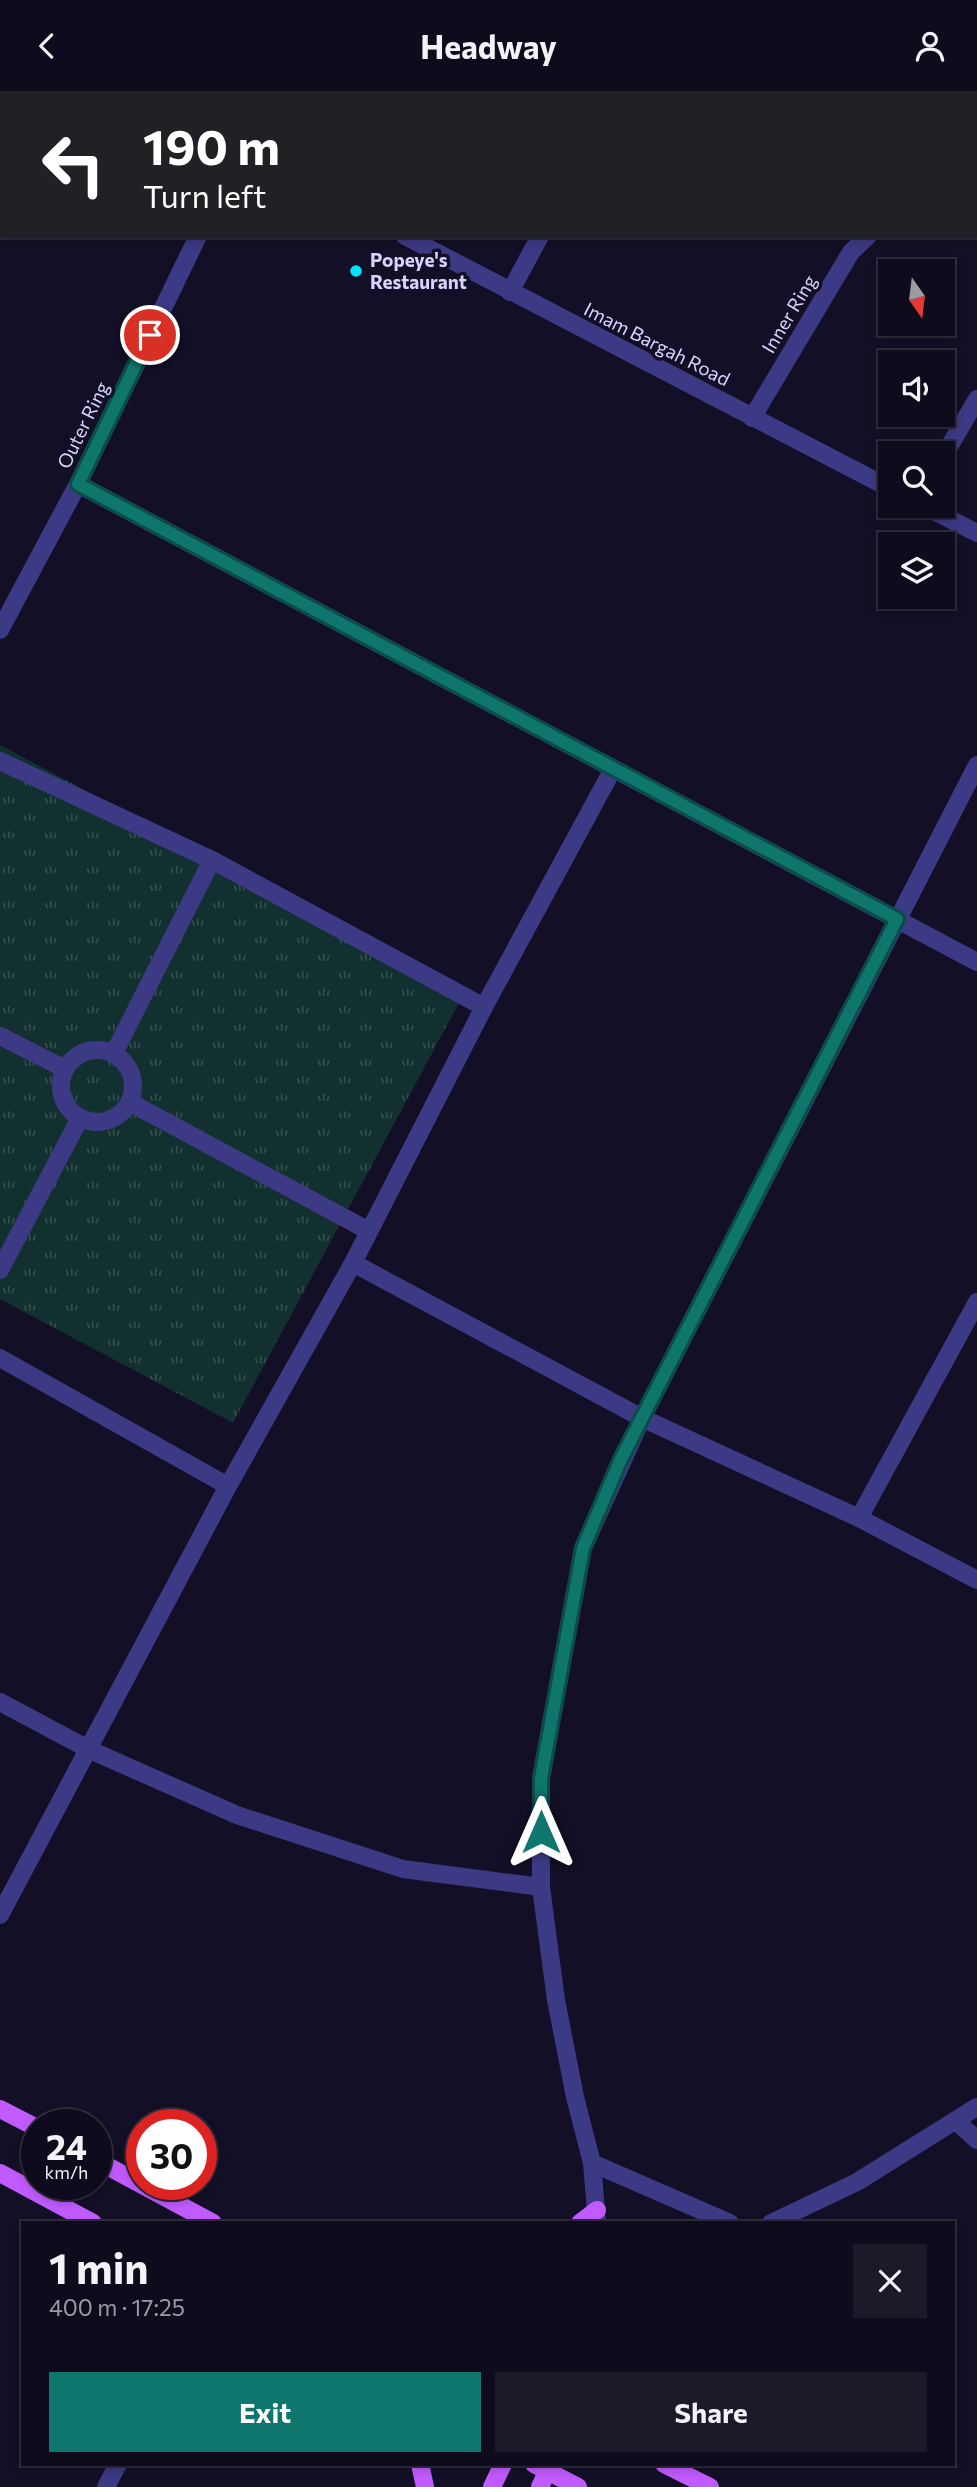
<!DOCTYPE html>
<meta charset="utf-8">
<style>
:root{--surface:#0e0b1c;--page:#1c1929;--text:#f1f3f6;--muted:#9b9ba3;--line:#2e2b3b;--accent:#0f766e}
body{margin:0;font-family:Commissioner,sans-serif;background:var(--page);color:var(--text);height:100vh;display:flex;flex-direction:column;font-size:26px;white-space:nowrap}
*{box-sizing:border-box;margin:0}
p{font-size:23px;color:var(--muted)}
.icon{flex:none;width:38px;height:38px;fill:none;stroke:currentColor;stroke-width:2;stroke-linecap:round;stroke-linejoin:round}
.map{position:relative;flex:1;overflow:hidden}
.details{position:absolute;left:21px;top:2130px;width:934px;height:245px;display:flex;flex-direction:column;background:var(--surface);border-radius:0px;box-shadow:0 4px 10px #0003,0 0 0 2px var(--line)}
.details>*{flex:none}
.top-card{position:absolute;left:0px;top:0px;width:978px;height:147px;box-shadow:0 4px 10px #0003,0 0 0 2px var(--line);background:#202124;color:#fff;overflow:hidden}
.needle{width:46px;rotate:166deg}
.fabs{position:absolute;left:878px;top:168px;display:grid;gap:14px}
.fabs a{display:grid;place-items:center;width:77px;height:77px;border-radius:0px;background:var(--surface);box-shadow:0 4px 10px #0003,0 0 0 2px var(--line);font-size:35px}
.speed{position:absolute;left:21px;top:2018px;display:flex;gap:14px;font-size:35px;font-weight:700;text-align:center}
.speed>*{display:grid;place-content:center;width:91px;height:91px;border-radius:50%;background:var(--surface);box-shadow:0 4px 10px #0003,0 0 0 2px var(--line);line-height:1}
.speed small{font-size:18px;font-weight:400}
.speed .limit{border:10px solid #d22;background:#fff;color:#111}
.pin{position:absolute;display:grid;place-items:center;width:60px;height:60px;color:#fff;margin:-30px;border:4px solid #fff;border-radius:50%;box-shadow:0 2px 7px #0007}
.me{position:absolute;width:77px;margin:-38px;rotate:0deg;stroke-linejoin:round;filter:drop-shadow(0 0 5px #0008)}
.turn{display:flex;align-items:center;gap:24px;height:147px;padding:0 28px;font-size:32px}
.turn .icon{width:91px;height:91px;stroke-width:2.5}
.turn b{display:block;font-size:49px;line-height:60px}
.round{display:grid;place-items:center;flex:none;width:74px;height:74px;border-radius:0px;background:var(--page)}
.headline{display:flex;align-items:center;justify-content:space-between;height:119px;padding:0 28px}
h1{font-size:42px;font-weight:700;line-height:52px}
.action{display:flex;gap:14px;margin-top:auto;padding:14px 28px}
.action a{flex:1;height:80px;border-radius:0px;background:var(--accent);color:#fff;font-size:28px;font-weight:700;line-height:80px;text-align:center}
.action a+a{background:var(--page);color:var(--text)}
header{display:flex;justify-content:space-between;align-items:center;height:91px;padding:0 28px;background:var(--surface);font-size:32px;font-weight:700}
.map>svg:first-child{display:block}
</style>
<header><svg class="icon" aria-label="back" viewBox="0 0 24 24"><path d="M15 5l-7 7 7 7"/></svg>Headway<svg class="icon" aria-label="person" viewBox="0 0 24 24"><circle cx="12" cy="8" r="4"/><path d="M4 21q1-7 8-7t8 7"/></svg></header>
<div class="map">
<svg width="977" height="2396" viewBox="0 0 977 2396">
<defs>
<pattern id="park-tufts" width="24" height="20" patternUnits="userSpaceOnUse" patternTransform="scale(1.75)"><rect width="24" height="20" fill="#12302f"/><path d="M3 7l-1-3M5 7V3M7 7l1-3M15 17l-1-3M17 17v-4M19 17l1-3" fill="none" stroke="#344d4e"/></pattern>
</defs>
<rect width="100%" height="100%" fill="#130f26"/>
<!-- park -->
<path fill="url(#park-tufts)" d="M0,654l465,247 -232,431 -233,-124z"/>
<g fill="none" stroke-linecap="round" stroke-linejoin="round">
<!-- street -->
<path stroke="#3d3a85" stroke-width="18" d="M124,0l4,2
M269,2l1,-2
M626,2l1,-2
M976,54l1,-1
M405,145l486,253
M510,201l30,-56
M752,327l99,-166 17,-16
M943,366l34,-58
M78,393l899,478
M924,415l53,27
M0,539l78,-146 120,-248
M0,670l212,99 272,147
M0,945l63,32
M61 995a36 36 0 1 1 72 0a36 36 0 1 1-72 0Z
M115,960l97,-191
M131,1012l238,128
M353,1172l289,155 217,100 118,62
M0,1179l79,-150
M0,1267l228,128
M859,1427l118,-216
M0,1611l90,48 147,65 166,54 138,18
M0,1824l228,-429 125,-223 131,-256 129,-238
M956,2030l21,19
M592,2072l138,60
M597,2132l-5,-60 -17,-66 -19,-97 -15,-113v-109l42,-230 59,-130 335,-653
M771,2132l86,-41 120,-75
M106,2396l12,-23"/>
<!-- primary -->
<path stroke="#c25bff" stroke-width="18" d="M0,2018l37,19
M96,2069l117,63
M0,2082l93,50
M580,2132l17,-13
M420,2373l5,23
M534,2373l44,23
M664,2373l46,23
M492,2396l11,-23
M540,2396l11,-23"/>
</g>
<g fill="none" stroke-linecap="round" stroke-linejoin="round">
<defs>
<path id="route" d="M150,244l-72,149 819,435 -276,540 -38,89 -42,230v54"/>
</defs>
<!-- route casing -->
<use href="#route" stroke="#0a4d48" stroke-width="18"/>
<!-- route -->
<use href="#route" stroke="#0f766e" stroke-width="12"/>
</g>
<!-- markers -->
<circle fill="#00e5ff" stroke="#130f26" stroke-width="2.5" cx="356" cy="180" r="7"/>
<g text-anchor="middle" stroke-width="7" stroke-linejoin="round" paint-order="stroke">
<!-- poi labels -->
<g font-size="19" font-weight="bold" fill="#d9d4ff" stroke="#130f26" text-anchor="start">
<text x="370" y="176">Popeye's<tspan x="370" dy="22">Restaurant</tspan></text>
</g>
<!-- street labels -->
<g font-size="19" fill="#d9d4ff" stroke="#130f26">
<text transform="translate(789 223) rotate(-59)" y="7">Inner Ring</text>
<text transform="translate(657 253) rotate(27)" y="7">Imam Bargah Road</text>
<text transform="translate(83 334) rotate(-64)" y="7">Outer Ring</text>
</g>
</g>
</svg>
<div class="fabs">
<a><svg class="needle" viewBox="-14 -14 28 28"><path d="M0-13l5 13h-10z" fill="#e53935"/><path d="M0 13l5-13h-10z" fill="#9b9ba3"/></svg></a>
<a><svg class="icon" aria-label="sound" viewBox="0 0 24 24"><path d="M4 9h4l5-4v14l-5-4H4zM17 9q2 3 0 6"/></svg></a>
<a><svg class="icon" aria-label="search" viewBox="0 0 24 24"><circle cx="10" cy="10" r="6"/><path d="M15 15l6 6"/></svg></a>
<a><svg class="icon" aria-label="layers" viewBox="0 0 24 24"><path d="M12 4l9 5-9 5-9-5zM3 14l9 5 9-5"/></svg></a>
</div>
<div class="speed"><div>24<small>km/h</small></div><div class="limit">30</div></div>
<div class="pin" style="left:150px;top:244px;background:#d93025"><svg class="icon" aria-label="arrive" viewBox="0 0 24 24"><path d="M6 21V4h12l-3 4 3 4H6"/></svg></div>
<svg class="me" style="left:541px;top:1741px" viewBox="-20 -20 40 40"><path d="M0-17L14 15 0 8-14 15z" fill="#0f766e" stroke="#fff" stroke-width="4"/></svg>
<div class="top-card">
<div class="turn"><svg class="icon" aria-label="left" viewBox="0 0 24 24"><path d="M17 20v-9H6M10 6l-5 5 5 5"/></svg><div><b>190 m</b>Turn left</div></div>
</div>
<section class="details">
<div class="headline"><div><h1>1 min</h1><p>400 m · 17:25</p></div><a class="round"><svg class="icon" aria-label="close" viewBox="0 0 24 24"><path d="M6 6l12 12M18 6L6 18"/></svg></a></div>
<div class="action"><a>Exit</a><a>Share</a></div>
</section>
</div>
